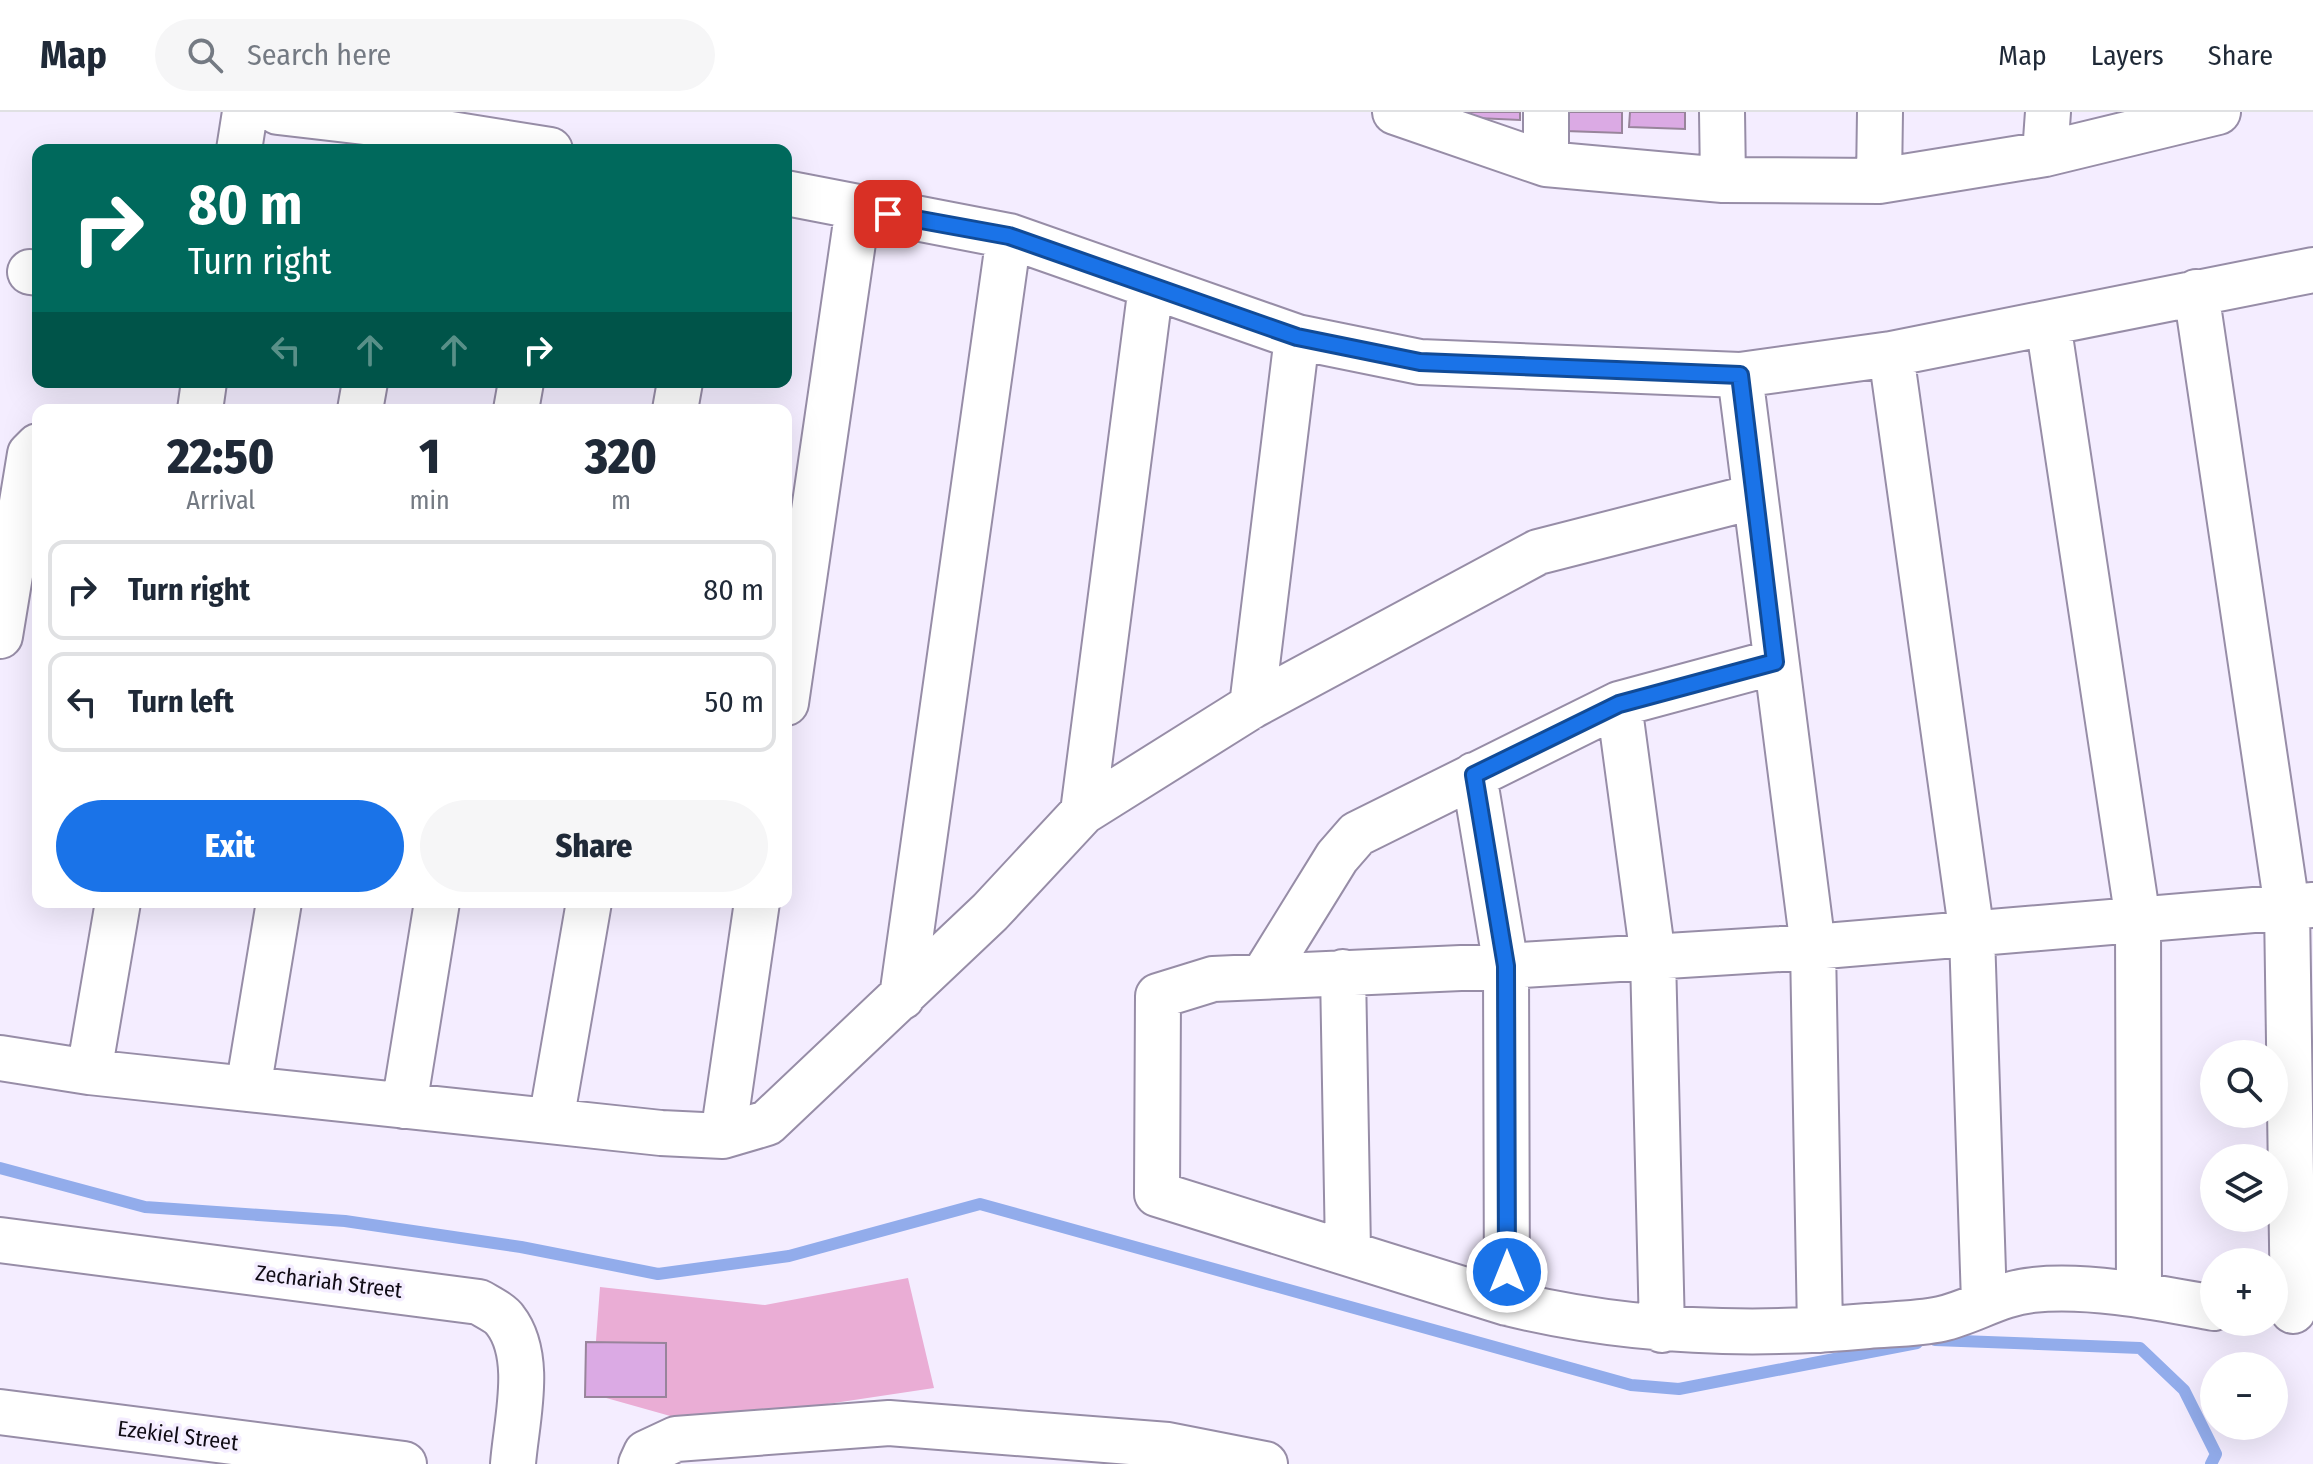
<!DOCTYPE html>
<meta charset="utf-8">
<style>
:root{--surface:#fff;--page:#f6f6f7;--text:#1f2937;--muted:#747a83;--line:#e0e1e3;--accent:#1a73e8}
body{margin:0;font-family:"Fira Sans Condensed",sans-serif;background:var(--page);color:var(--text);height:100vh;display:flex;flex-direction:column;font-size:30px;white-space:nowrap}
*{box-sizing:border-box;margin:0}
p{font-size:26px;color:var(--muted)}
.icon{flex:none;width:44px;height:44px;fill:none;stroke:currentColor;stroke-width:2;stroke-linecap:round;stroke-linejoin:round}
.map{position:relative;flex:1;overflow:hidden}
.side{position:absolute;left:32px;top:292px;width:760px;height:504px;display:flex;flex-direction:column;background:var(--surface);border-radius:16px;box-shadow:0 8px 32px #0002}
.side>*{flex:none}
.banner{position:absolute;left:32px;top:32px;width:760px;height:244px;border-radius:16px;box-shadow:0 8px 32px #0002;background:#00695c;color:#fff;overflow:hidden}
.tools{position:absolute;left:2200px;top:928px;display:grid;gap:16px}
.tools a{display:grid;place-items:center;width:88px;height:88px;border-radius:50%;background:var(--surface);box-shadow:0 8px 32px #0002;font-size:40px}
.pin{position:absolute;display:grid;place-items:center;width:68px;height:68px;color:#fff;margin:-34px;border-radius:16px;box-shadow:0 4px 12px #0006}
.me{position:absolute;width:88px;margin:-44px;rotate:0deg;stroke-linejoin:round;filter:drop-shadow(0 0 6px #0008)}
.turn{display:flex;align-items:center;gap:28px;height:168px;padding:0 24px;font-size:36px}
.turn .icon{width:104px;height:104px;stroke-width:2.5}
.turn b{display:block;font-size:56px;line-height:68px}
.lanes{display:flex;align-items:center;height:76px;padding:0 24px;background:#0003;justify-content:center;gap:40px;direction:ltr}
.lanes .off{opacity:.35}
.eta{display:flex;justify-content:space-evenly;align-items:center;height:136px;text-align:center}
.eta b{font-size:48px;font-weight:800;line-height:56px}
.button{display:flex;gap:16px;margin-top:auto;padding:16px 24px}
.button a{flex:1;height:92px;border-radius:48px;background:var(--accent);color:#fff;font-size:32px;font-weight:800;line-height:92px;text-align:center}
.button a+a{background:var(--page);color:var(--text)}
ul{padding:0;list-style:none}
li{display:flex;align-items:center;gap:24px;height:100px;margin:0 16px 12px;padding:0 8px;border:4px solid var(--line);border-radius:16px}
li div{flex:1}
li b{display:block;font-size:30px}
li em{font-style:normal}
header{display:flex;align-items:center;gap:48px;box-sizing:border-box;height:112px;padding:0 40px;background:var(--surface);border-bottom:2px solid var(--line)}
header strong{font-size:38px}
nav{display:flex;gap:44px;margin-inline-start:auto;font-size:28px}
.search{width:560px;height:72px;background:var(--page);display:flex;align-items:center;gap:20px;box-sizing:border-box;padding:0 28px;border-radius:44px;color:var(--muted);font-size:30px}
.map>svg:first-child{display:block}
</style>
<header>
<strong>Map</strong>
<div class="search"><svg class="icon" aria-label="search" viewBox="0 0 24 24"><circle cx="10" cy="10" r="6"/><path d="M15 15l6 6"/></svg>Search here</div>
<nav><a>Map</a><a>Layers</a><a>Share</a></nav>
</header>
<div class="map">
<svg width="2313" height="1352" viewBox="0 0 2313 1352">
<rect width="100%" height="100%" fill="#f4edff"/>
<!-- green -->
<path fill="#eaadd5" d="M908,1166l26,110 -120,18 -133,13 -89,-25 8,-107 165,18z"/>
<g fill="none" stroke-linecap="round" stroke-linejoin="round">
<!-- stream -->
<path stroke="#92aceb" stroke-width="12" d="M0,1056l145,39 200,14 176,26 137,27 131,-18 191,-52 651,181 48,4 238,-46
M1935,1228l205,8 44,42 32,64 -5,10"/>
</g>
<!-- building -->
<path fill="#dbaae4" stroke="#98849b" stroke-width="2" d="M1455,0h65v8l-65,-3z
M1567,0h55v21l-56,-2z
M1630,0h55v17l-56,-2z
M586,1230l80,1v54h-81z"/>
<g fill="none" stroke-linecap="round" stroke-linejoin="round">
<defs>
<path id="minor" d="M278,0l129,15 143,23
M1395,0l151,52 177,16 156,1 166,-27 173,-42
M1722,0l1,68
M239,38l6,-38
M2045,42l3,-42
M1546,52v-52
M1879,69l1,-69
M786,81l223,43 288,101 123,25 320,13 151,-21 422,-84
M30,160l8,1
M2196,180l91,615 6,404
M2048,211l90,597 1,374
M1891,242l81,581 12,367
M1740,263l73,572 7,383
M200,298l4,-28
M360,298l5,-28
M516,298l5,-28
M675,298l5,-28
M0,524l30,-182 8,-8
M786,591l72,-495
M1619,592l34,253 9,373
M1252,594l45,-369
M1474,663l32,191 1,337
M1083,700l68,-526
M1343,860l5,279
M1264,863l73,-118 20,-23 262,-130 156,-42
M902,885l107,-761
M0,946l89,14 572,61 62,3 44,-13 223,-211 93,-100 169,-106 286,-154 215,-55
M89,960l29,-170
M248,977l31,-187
M404,994l33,-204
M551,1009l38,-219
M723,1024l34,-234
M0,1128l479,62c8,5 21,11 26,18 29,37 11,102 8,144
M2214,1196c-55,-10 -125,-24 -181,-18 -33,3 -61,22 -92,29 -23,5 -49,5 -73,7 -121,11 -243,6 -361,-23l-350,-109 1,-198 55,-17 293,-13 307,-19 500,-42
M0,1300l404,52
M641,1352l5,-11 30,-14 213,-16 279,22 97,19"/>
</defs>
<!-- minor casing -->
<use href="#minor" stroke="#978da7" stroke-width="48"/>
<!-- minor -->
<use href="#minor" stroke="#fff" stroke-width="44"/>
</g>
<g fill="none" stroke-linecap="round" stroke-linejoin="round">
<defs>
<path id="route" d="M888,102l121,22 288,101 123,25 320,13 35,287 -156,42 -145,71 32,191 1,306"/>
</defs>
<!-- route casing -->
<use href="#route" stroke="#114b97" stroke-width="20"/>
<!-- route -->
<use href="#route" stroke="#1a73e8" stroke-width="14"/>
</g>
<g text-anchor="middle" stroke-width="7" stroke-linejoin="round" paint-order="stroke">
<!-- street labels -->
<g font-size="22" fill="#100c15" stroke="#f4edff">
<text transform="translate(329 1169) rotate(7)" y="8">Zechariah Street</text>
<text transform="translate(178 1323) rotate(7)" y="8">Ezekiel Street</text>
</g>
</g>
</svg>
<div class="tools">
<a><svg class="icon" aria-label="search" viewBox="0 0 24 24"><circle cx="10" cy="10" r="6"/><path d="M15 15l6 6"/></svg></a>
<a><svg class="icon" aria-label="layers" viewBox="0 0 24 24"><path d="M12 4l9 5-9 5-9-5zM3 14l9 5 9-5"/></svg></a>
<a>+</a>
<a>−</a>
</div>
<div class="pin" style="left:888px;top:102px;background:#d93025"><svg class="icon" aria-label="arrive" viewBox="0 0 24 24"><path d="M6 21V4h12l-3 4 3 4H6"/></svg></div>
<svg class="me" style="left:1507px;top:1160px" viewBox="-20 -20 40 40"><circle r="17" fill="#1a73e8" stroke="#fff" stroke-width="3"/><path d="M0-11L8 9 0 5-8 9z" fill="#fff"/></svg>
<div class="banner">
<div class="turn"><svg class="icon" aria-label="right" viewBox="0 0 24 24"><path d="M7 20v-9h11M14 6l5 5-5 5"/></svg><div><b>80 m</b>Turn right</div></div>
<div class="lanes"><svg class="icon off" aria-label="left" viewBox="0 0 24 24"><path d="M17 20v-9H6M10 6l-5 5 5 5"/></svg><svg class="icon off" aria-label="ahead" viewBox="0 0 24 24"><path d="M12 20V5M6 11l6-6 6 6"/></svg><svg class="icon off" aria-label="ahead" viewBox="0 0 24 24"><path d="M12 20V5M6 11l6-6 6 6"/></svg><svg class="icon" aria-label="right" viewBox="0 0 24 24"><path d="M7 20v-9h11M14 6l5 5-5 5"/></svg></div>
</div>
<section class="side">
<div class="eta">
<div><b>22:50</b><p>Arrival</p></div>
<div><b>1</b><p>min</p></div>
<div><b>320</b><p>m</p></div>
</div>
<ul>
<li><svg class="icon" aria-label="right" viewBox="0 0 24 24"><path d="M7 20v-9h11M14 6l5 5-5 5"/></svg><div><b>Turn right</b></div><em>80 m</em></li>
<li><svg class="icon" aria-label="left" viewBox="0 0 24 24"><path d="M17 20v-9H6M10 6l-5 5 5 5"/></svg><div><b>Turn left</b></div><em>50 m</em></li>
</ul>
<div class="button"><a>Exit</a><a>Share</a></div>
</section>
</div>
